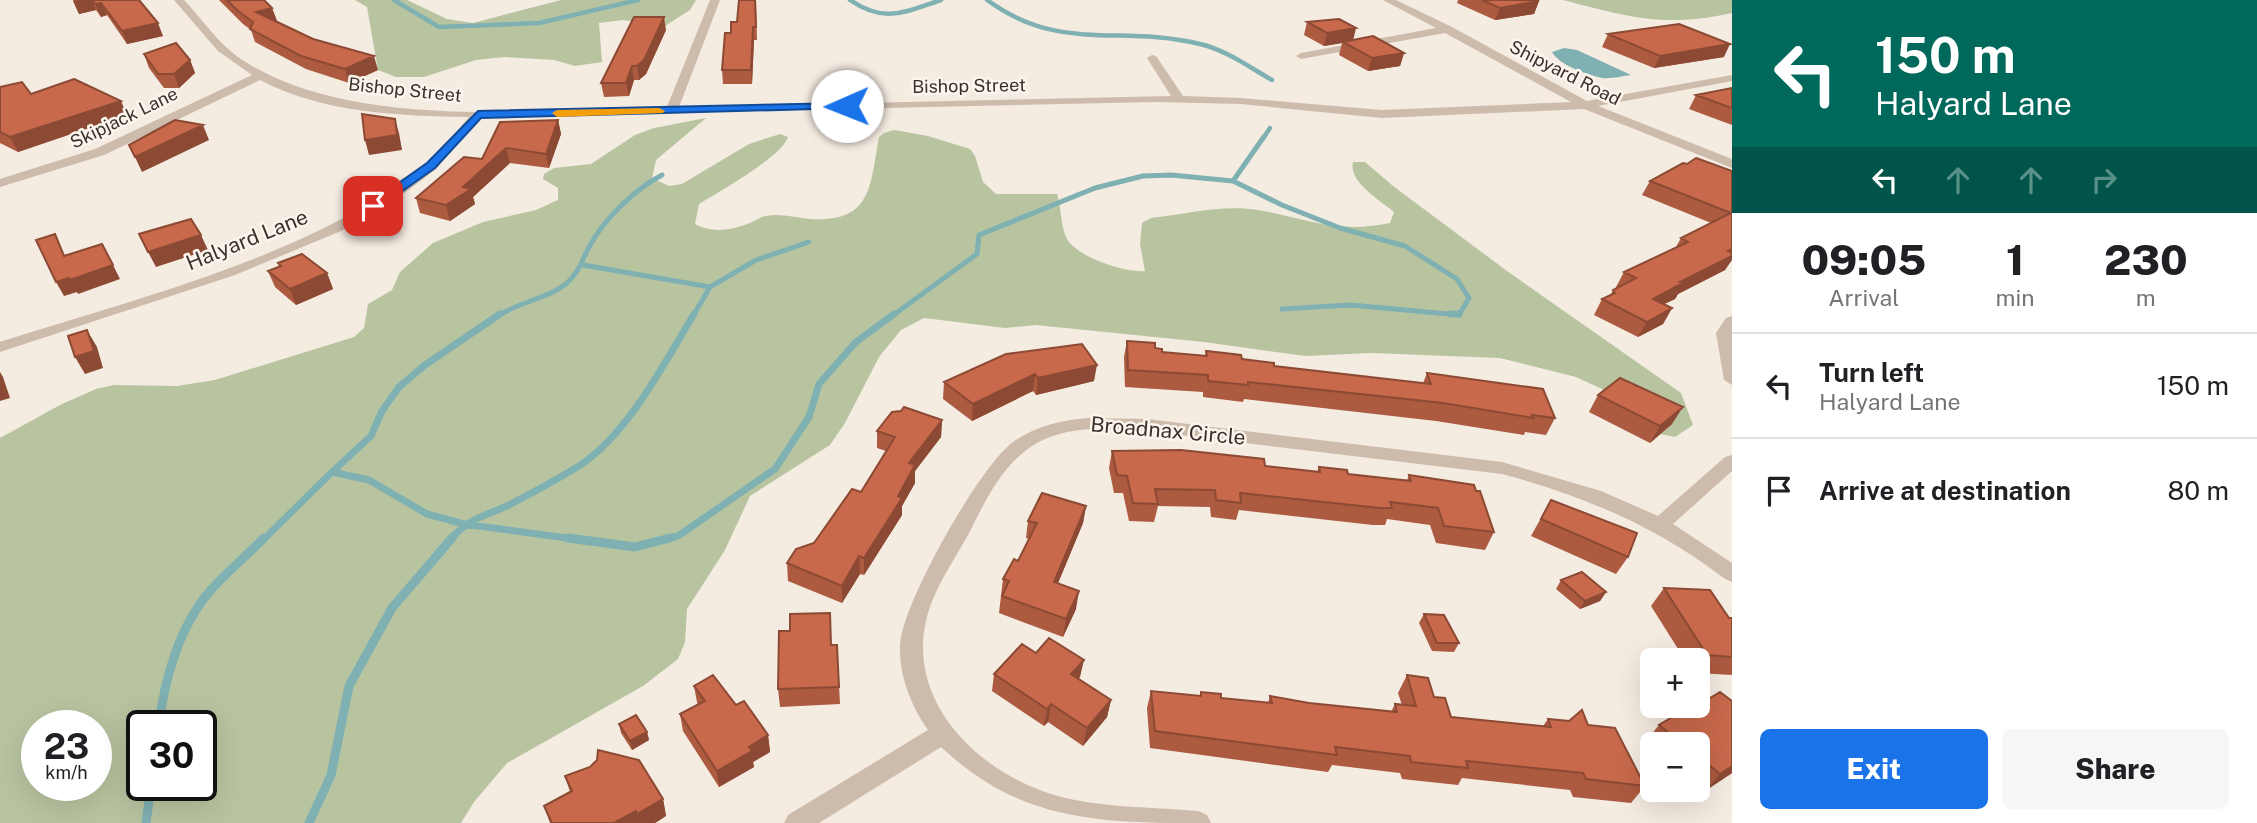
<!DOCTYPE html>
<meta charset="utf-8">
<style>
:root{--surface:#fff;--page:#f6f6f6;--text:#202124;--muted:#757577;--line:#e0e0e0;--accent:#1a73e8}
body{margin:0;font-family:"Public Sans",sans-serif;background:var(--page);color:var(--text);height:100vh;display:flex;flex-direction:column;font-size:26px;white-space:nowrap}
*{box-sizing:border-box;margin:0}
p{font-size:23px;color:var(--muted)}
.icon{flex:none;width:38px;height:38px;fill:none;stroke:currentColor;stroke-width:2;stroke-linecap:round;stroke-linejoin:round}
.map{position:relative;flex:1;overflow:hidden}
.sheet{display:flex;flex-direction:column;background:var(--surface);width:525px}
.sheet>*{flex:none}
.banner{background:#00695c;color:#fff;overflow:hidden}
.fabs{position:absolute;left:1640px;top:648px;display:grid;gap:14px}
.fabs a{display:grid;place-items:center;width:70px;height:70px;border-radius:10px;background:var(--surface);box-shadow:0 7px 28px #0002;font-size:35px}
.speed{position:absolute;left:21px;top:710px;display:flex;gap:14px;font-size:35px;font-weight:700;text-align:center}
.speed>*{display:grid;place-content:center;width:91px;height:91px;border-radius:50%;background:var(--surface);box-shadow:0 7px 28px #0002;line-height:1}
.speed small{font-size:18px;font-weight:400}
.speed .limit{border:4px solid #111;border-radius:10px;background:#fff;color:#111}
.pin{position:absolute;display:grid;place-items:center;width:60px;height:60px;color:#fff;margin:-30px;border-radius:14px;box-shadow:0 4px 10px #0006}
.me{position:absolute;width:77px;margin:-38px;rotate:269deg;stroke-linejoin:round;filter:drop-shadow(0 0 5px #0008)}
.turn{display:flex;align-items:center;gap:24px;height:147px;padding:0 28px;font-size:32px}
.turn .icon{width:91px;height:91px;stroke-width:2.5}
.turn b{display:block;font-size:49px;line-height:60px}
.lanes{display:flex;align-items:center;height:66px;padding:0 28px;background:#0003;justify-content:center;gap:35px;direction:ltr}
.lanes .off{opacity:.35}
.eta{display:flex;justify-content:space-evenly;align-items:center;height:119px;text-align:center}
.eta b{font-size:42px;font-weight:800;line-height:49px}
.primary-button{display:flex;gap:14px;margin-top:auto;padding:14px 28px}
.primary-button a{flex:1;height:80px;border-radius:10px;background:var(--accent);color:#fff;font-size:28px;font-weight:800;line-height:80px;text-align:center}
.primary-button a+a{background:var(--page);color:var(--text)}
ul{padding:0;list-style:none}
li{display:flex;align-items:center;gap:21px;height:105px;padding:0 28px;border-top:2px solid var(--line)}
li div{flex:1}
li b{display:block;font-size:26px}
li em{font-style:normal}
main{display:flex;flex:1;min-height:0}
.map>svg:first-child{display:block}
</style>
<main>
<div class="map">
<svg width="1732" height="823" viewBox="0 0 1732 823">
<rect width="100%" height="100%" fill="#f4ebe1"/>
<!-- green -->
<path fill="#b8c4a0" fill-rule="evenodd" d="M355,0h52l40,19 26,4 88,-23h135l-6,10 -25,16 -42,-6 -24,3 3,39 -27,4 -21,-6 -50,-3 -28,3 -52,17h-28l-18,-7 -11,-63z
M1563,0h169v13c-69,15 -103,4 -169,-13z
M706,118l-50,42 -4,18 17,8 13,-2 67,-40 31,-10 8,3c-5,19 -70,55 -89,67l-4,20c18,10 38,6 57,-2 4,-1 10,-6 14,-6 13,-3 31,2 44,3 63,4 60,-34 69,-82l5,-4 10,-3 34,6 42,13 5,7 8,26 13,12h61c4,13 4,32 9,43 9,20 60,36 79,34l-5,-27 2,-21 9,-5c34,-4 73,-14 107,-8 50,9 78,24 132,13l4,-11c-14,-12 -46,-30 -41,-50h12l28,24 114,85 174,122 12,32 -18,12 -19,-4 -28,-32 -52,-24 -76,-19 -129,-5 -66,3 -101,-14 -168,-17 -31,3 -81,-10 -23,12 -22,27 -34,66 -15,22 -80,51 -25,54 -38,59 -2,33 -7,17 -35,27 -136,77 -33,39 -13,21h-461v-385l60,-33 36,-16 18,-4 63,1 38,-6 139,-43 10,-9 4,-24 24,-14 8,-18 33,-29 50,-21 53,-12 22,-10v-12l-15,-9 1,-5 10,-6 37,-4 44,-29 19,-7zM37,726h59v60h-59zM142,726h59v60h-59z"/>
<!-- water -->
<path fill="#7fb0b2" d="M1564,48l13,2 54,25c-9,1 -19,4 -29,3 -14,-3 -43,-13 -50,-26z"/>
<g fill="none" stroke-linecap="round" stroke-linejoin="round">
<!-- stream-far3 -->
<path stroke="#7fb0b2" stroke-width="4.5" d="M394,0l45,27 100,-4 99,-23
M850,0c35,24 54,12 91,0
M987,0c74,54 133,24 213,44 26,6 49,23 72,36
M1262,140l8,-12"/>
<!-- stream-far2 -->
<path stroke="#7fb0b2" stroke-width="5" d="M1233,181l30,-43
M583,265l127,22
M498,316c20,-14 50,-17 69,-33 12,-11 15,-22 22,-36 15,-28 46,-58 73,-72
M693,316l17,-29 46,-27 53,-18
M892,316l85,-62 2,-19 116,-47 48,-12 28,-1 62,6 49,24 58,23 65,18 52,33 12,19 -10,17 -108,-10 -69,4"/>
<!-- stream-far1 -->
<path stroke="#7fb0b2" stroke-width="7" d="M1451,314h8
M332,472l39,-36 11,-25 17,-24 26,-22 75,-51
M263,540l69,-68 37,8 58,34 37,10 117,16
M450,540c20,-23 33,-23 59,-35 23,-12 47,-25 70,-39 49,-32 85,-102 115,-152
M663,540l15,-4 97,-67 34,-52 10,-33 37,-42 38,-28"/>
<!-- stream -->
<path stroke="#7fb0b2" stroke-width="9" d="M568,538l67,9 35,-9
M159,726c5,-46 20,-99 51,-135 17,-19 36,-35 54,-53
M146,823l5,-37
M309,823l22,-48 18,-89 43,-78 60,-70"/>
<!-- minor -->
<path fill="#cdbbac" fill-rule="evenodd" d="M174,0h10c19,20 36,46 60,61 109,70 297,49 423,46l43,-107h10l-41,107 492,-11 -24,-38 5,-3 4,1 27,40 58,2 141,12 189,-8 -126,-69 -144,26 -5,-3 5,-3 135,-25 -53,-28h13l56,27 135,74 145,-26v6l-134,25 134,53v9l-148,-59 -202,9 -141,-14 -86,-2 -674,15 -45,52 -30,23 -65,39 -106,44 -235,77v-10c137,-44 313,-86 426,-178 16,-14 29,-31 43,-47 -69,-1 -147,-4 -209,-37l-156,75 -104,32v-8l95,-30 157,-74 -34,-24z
M1732,316v69l-8,-5 -8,-47 10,-15z
M1088,418l59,1 355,43 99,29 57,25 67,-59 7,-2v16l-59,53 59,39v19l-7,-3c-67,-52 -141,-83 -223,-105l-355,-43c-36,-2 -77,-7 -110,12 -35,20 -51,57 -69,92 -15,27 -35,55 -42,86 -17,73 39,137 104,165 51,23 113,20 168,25l9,4 4,8c-110,0 -189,0 -270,-76l-122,76h-35l4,-8 140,-85c-17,-24 -29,-54 -28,-85 2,-41 79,-178 113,-203 22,-16 49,-22 75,-24z"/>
</g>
<!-- wall -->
<path fill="#ac5a40" d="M73,0h66l24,36 -36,8 -20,-29 -6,2 -5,-7 -17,4z
M219,0h45l8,8 5,13 101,49 -29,13 -43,-14 -51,-27 -4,-12 -8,-6z
M739,0h17l1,40h-3l-2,44h-29l-1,-14 15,-48z
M1458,0h78l3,1 -5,13 -39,6 -38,-17z
M1307,22l46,18 51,13 -4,13 -32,5 -29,-16 3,-12 -18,3 -20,-11z
M666,30l-20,44 -7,6h-5l-5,16 -25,1 -3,-14z
M1608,34l116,23 -70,11 -52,-21z
M144,54l46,6 5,13 -16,15h-15l-15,-20z
M0,87l31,7 96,21 -109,37 -18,-9z
M1732,88v37l-43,-16 7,-14z
M558,120l3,14 -12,34 -39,-5 -37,34 2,7 -25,17 -30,-8 -4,-15 66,-39z
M1687,164l45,7 -1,89 -6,10 -47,24 -3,5 -11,5 8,4 -9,16 -25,13 -44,-22 8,-16 8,-3 3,-6 4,-2 -1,-1 8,-15 52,-25 5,-9 30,-15 -69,-28 8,-14z
M278,263l49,10 6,16 -37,16 -21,-18 -7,-16 11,-4z
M1127,341l28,7 7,4 43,4 1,-5 68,15 149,17 4,-10 128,45 -9,17 -21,-3 -1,3 -88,-14 -192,-22 -1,3 -40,-5v-5l-78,-5 -1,-30z
M1006,354l88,27 -58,14 -3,-4 -61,30 -29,-22 1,-17z
M1598,395l74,29 -22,19 -61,-31z
M942,420l-1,17 -26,34v12l-13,23v9l-38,60 -4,-1 -18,29 -54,-22 -1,-18 27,-20 47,-51 25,-41 -9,-3v-17z
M1112,451l205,21 2,-5 29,7 59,6 2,-5 85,57 -9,18 -49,-7 -6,-18 -43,-6 -2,6h-12l-134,-15 -3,10 -25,-3 -1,-10 -52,-1 -4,16 -25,-1 -6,-28h-9l-5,-25z
M1551,500l77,57 -12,17 -85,-38z
M1086,506l-3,17 -25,60 18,26 -13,28 -64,-24 4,-34 15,-18 11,-22 -3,-1 2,-17z
M1561,580l45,12 -6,9 -20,8 -24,-20z
M1664,588l65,30h3v57l-34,-2v-13h-13l-34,-54z
M1424,614l35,29 -5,9 -22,-1 -13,-28z
M831,645h6l3,59 -60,3 -2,-18z
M1036,653l44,24 -2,2 33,21 -4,17 -24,29 -35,-24 -4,4 -52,-35 2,-17z
M1407,675l27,22 17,20 92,9 5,-7 40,6 57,61 -14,17 -58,-6 -3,-7 -108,-12 -4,7 -56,-6 -2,-6 -68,-8 -4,7 -178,-24 -3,-40 4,-17 49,5 1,-4 20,6 47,5 2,-7 39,7 82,9 4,-8 7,1 -4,-12z
M694,686l42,19 32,30 2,17 -17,10 1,5 -35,20 -36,-56 -3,-17 18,-9 -1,-3z
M1732,701v72l-27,18 -7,-6v-41h-46v4l-7,-6 14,-17 27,-12z
M619,724l28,8 2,8 -17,10 -11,-17z
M565,776l98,23 3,17 -11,7h-105l-6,-17 26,-14z"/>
<!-- shaded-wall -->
<path fill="#8c4a34" d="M80,0h12l4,10 -17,4 -6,-13z
M1539,1l-5,13 -39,6 5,-12z
M101,3l6,12 -6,2 -6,-13z
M272,8l5,13 -21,-9z
M664,17l2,13 -20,44 -7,6 -2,-14z
M158,23l5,13 -36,8 -5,-13z
M753,27l1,13 -2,44 -1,-14z
M1356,28l-3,13 -29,5 3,-13z
M1730,44l-6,13 -70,11 6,-12z
M1404,53l-4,13 -32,5 4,-13z
M374,56l4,14 -29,13 -4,-14z
M190,60l5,13 -16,15 -5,-14z
M632,66l2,14 -5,16 -3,-13z
M121,101l6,14 -109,37 -8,-15z
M395,119l4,14 3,17 -33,5 -4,-15z
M558,120l3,14 -12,34 -3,-14z
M203,125l6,15 -67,32 -7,-15z
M506,148l4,15 -37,34 2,7 -25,17 -4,-16 17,-18z
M201,235l7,15 -52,17 -8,-15z
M1732,249v11l-7,10 -47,24 -3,5 -31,15 9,-15z
M113,265l7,14 -42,15 -8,-14z
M327,273l6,16 -37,16 -6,-16z
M69,278l8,14 -13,4 -8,-14z
M1672,308l-9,16 -25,13 9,-15z
M87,330l10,17 6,21 -18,6 -10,-17z
M1097,365l-3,16 -58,14 2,-17z
M0,372l3,5 7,21 -10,3z
M1035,374l-2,17 -61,30 1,-17z
M1683,407l-11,17 -22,19 10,-17z
M942,420l-1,17 -26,34v12l-13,23v9l-38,60v-17l34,-62 11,-33z
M1086,506l-3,17 -32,77 3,-18z
M859,556l1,18 -18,29v-17z
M1079,591l-3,18 -13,28 3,-18z
M1606,592l-6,9 -20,8 5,-8z
M1084,660l-4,17 -13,15 4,-18z
M1111,700l-4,17 -24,29 4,-18z
M1051,704l-3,18 -4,4 3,-17z
M647,732l2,8 -17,10 -2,-9z
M768,735l2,17 -17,10 1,5 -35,20 -2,-16 32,-24z
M1732,766v7l-27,18 15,-17z
M663,799l3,17 -11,7h-16l-2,-9z
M636,811l3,12h-25z"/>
<!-- building -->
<path fill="#c8694b" stroke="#8c4a34" stroke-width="2" d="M92,0h47l19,23 -36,8 -21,-28 -6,1z
M227,0h37l8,8 -16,4 57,27 61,17 -29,13 -44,-13 -51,-27 3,-7 -15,-11z
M739,0h16l1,27h-3l-2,43h-29l3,-37h6v-11h6z
M1482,0h54l3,1 -39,7z
M634,17h30l-20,43 -7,6h-5l-6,17h-25z
M1339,19l17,9 -29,5 -20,-11z
M1679,24l51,20 -70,12 -52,-22z
M1373,36l31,17 -32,5 -29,-16z
M176,43l14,17 -16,14h-16l-14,-20z
M74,79l47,22 -111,36 -10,-5v-45l22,-5 9,12z
M1732,88v20l-36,-13z
M362,114l33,5 2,16 -32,5z
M175,120l28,5 -68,32 -6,-12z
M558,120l-12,34 -40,-6 -43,39 8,2 -25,16 -30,-7 48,-41 18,2 18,-37z
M1696,158l36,13v78l-4,2 4,2v3l-52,26 3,1 -30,16 19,9 -25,14 -45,-23 13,-6 -2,-3 23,-12 -12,-6 64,-30 -7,-4 50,-25 -81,-32 33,-18 4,1z
M191,219l10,16 -53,17 -9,-18z
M55,234l9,22 38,-12 11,21 -43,15 -1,-2 -13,4 -20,-42z
M302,254l25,19 -37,16 -22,-18 13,-5 -3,-3z
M87,330l7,21 -19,6 -7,-21z
M1127,341l28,2v5l7,1v3l45,4 -1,-5 35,4 1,4 32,4v3l157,18 -4,-11 116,16 12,29 -23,-3 1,3 -90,-15 -195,-21v3l-40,-4v-6l-80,-5z
M1082,344l15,21 -59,13 -3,-4 -62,30 -29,-22 62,-28z
M1620,378l63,29 -23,19 -62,-31z
M904,407l38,13 -33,43 6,2 -17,31 4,2 -38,60 -5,-2 -17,30 -55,-23 9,-14 18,-6 38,-54 9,3 34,-55 -18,-6 15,-19 9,-1z
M1181,450l83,9 1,7 55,6 -1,-5 28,3 1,4 63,7 -2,-6 65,10 2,6h4l14,41 -50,-6 -6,-18 -48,-6 2,6h-12l-140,-15 1,10 -25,-3 -1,-10 -60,-1 3,15 -25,-1 -6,-27 -10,-1 -5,-24z
M1042,493l44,13 -32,76 25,9 -13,28 -64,-23 7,-15 -6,-2 11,-20 4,2 19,-38 -9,-2z
M1551,500l86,33 -9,24 -87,-38z
M1582,572l24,20 -21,9 -24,-21z
M1664,588l46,2 19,28h3v39l-25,-2z
M830,613l1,32h6l2,42 -61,2 1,-58h11v-17z
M1424,614l20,1 15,28h-22z
M1049,638l35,22 -13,14 40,26 -24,28 -36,-24 -4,5 -53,-35 28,-30 14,9z
M713,675l23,30 8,-4 24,34 -19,12 3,4 -35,20 -37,-57 25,-13 -11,-15z
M1407,675l21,3 6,19 11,1 6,19 100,10 -3,-8 21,2 13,-11 6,15 27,3 30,58 -59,-7 -3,-6 -117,-12 2,7 -57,-6 -1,-6 -75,-9 2,8 -182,-24 -4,-40 50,5v-4l20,2v4l51,5 -2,-7 39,7 88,9 -2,-8 21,2z
M1720,692l12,9v65l-12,8 -22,-18v-12h-16l-23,-19 22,-13 5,1z
M636,715l11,17 -17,9 -11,-17z
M598,750l41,10 24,39 -26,15 -1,-3 -22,12h-62l-8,-17 28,-15 -7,-15 25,-9 7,-7z"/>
<!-- route -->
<path fill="#1a73e8" stroke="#114b97" stroke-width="2" d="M847,103l6,3 -2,2 -370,10 -46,50 -58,41 -4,1 -7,-4 61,-43 51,-52z"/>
<!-- slow -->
<path fill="#f59e0b" d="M659,108l6,3 -2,2 -106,4 -5,-4 5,-3z"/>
<g text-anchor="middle" stroke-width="5" stroke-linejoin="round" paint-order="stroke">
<!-- far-street labels -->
<g font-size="18" fill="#3b302b" stroke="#fbf5ee">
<text transform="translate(1565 73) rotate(27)" y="6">Shipyard Road</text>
<text transform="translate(969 86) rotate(-1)" y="6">Bishop Street</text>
<text transform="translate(405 90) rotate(6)" y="6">Bishop Street</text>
<text transform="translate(124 118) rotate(-26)" y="6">Skipjack Lane</text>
</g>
<!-- street labels -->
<g font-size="21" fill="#3b302b" stroke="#fbf5ee">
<text transform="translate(247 240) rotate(-22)" y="7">Halyard Lane</text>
<text transform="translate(1168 431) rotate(5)" y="7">Broadnax Circle</text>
</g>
</g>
</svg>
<div class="fabs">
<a>+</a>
<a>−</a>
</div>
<div class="speed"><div>23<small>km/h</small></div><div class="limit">30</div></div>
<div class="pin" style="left:373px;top:206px;background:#d93025"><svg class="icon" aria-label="arrive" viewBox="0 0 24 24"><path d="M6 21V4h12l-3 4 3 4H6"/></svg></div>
<svg class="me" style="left:847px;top:106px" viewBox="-20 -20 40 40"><circle r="19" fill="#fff"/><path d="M0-13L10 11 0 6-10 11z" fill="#1a73e8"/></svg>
</div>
<section class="sheet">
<div class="banner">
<div class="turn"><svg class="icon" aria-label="left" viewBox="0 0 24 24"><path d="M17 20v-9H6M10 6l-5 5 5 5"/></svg><div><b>150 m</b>Halyard Lane</div></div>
<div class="lanes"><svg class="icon" aria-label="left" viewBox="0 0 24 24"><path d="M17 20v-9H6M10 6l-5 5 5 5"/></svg><svg class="icon off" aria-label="ahead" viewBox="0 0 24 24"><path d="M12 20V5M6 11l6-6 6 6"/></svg><svg class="icon off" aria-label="ahead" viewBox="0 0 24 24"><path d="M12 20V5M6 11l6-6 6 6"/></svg><svg class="icon off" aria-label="right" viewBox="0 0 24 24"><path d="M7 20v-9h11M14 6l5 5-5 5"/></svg></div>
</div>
<div class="eta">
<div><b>09:05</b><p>Arrival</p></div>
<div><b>1</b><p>min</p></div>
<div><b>230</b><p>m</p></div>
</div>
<ul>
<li><svg class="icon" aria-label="left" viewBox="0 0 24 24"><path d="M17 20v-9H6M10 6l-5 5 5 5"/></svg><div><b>Turn left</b><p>Halyard Lane</p></div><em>150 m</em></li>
<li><svg class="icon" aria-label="arrive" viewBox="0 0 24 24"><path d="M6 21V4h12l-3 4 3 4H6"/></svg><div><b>Arrive at destination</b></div><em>80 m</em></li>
</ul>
<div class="primary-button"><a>Exit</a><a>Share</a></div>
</section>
</main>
